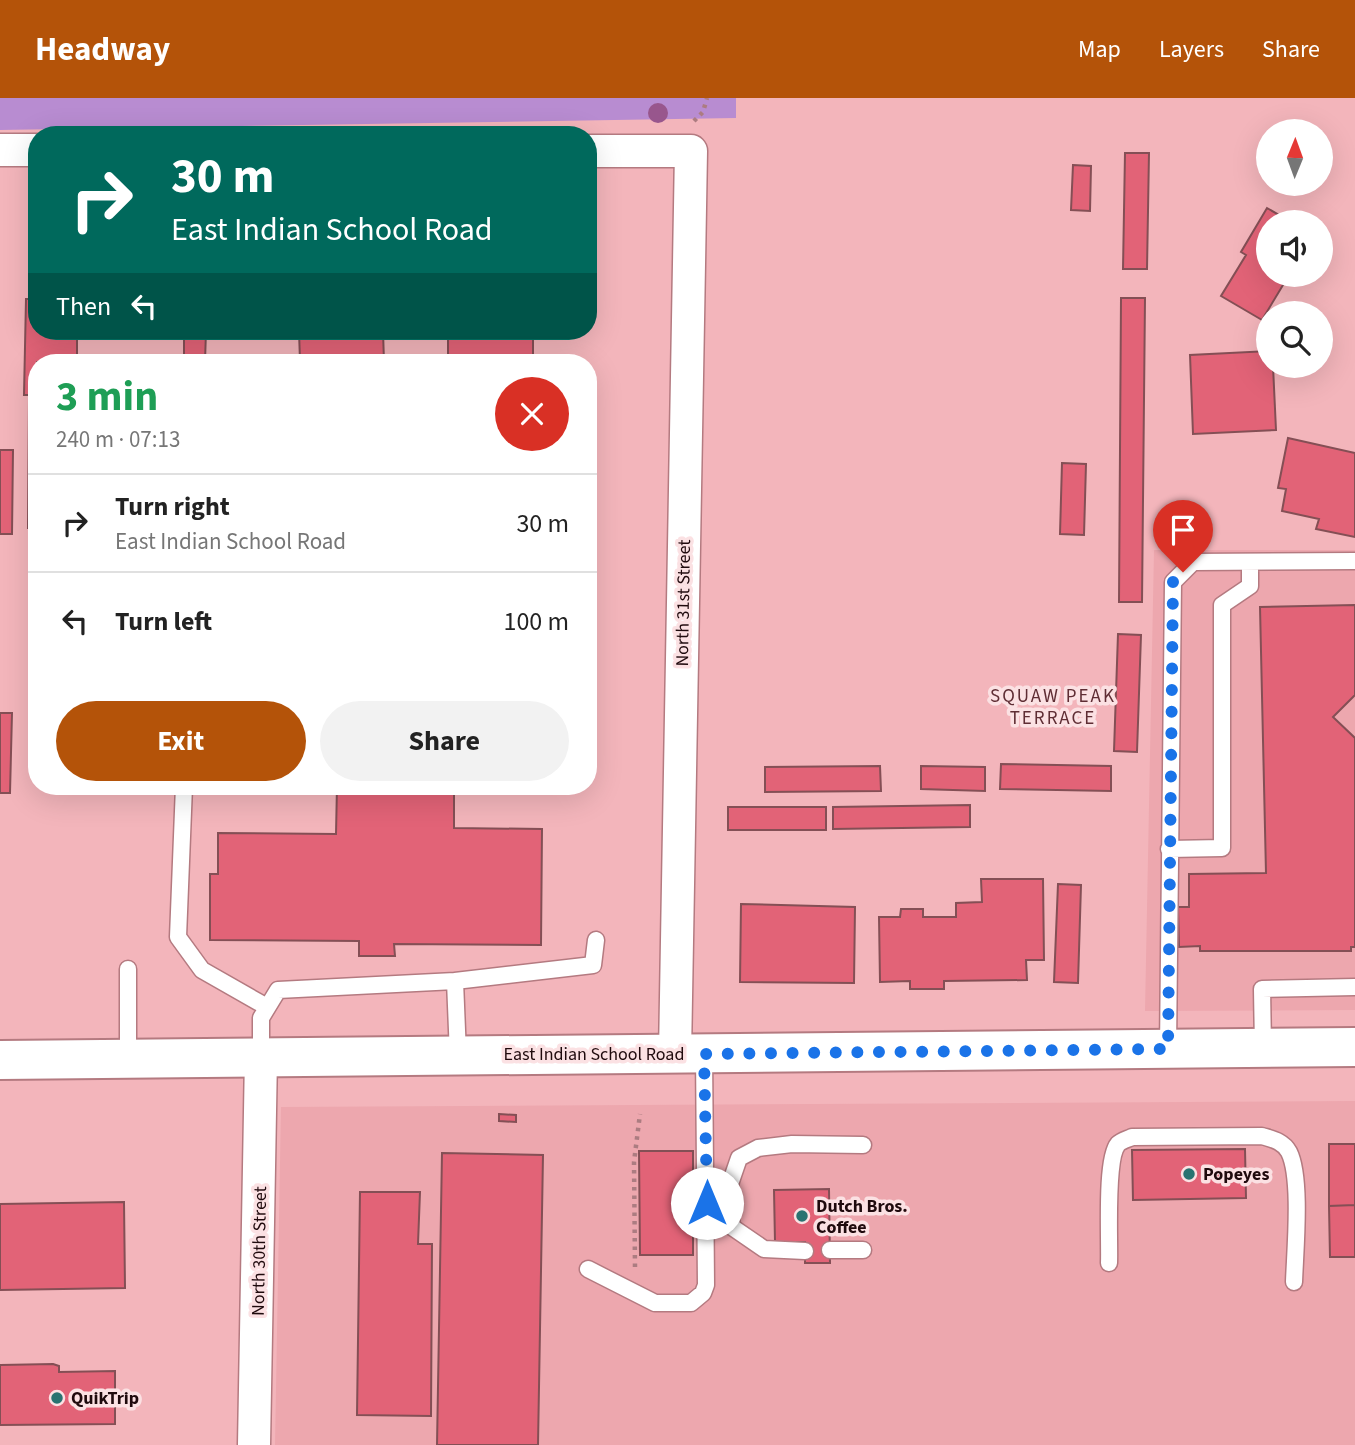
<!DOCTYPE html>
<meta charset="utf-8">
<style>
:root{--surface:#fff;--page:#f2f2f2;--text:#222;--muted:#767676;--line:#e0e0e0;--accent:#b45309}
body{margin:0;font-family:"Source Sans 3",sans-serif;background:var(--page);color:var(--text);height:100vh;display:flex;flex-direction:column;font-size:26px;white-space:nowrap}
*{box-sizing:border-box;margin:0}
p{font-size:23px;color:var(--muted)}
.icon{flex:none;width:38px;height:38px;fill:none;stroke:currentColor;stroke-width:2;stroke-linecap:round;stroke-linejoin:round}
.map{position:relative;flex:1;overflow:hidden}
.sheet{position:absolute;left:28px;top:256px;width:569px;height:441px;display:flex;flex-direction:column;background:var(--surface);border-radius:28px;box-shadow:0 7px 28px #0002}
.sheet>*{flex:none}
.top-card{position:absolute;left:28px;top:28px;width:569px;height:214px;border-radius:28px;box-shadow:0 7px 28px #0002;background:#00695c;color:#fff;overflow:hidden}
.needle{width:46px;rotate:1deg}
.buttons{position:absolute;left:1256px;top:21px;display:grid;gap:14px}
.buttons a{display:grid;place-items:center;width:77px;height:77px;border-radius:50%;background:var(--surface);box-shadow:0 7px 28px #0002;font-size:35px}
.pin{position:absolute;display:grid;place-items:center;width:60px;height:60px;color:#fff;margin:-72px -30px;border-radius:50% 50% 50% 0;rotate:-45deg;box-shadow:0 0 7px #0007}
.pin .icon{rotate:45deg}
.me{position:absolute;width:77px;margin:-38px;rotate:0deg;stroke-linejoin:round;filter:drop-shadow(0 0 5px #0008)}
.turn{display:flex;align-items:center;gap:24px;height:147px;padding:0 28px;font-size:32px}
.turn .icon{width:91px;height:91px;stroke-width:2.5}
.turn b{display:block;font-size:49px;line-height:60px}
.then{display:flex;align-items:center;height:66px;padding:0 28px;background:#0003;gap:14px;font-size:26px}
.round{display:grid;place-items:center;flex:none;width:74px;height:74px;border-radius:37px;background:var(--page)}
.overview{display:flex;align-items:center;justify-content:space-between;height:119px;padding:0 28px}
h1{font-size:42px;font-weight:700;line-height:52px;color:#1e9e55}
.primary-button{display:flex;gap:14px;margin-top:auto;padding:14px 28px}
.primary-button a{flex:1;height:80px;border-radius:42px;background:var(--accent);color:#fff;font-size:28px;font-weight:700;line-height:80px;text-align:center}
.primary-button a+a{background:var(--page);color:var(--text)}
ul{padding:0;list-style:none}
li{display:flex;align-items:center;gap:21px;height:98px;padding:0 28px;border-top:2px solid var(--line)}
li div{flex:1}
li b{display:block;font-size:26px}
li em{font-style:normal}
header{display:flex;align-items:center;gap:42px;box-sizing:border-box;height:98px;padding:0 35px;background:var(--accent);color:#fff}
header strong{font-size:33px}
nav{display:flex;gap:38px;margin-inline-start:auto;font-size:24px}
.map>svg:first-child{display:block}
</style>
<header>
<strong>Headway</strong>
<nav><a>Map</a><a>Layers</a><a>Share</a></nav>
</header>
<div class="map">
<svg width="1355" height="1347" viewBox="0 0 1355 1347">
<rect width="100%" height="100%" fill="#f3b5bb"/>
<!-- built -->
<path fill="#eda7ae" d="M1154,452h201v460l-210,1z
M1355,1003v344h-1080l6,-338z"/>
<!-- green -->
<path fill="#b88cd1" d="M0,0h736v20l-736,12z"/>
<!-- building -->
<path fill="#e26377" stroke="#844f55" stroke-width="2" d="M1125,55h24l-2,116h-24z
M1073,67l18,1 -1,45 -19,-1z
M1267,110l24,14h-22v53h20l-27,45 -41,-24 25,-41 -5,-3z
M1121,200h24l-3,304h-23z
M26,201h11v32h40v31h-40v33h-13z
M184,233h22l-1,31h-21z
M299,233h84l1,31h-102l18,-1z
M448,233h85v31h-85z
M1269,253v15h4l3,64 -83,4 -3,-79z
M29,300h8v130h-9z
M1288,340l67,15v84l-39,-8 3,-10 -37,-8 4,-22 -8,-1z
M0,352h13l-1,84h-12z
M1062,365l24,1 -2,71 -24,-1z
M1355,507v90l-22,22 22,21v209h-4v4h-151v-5l-21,1 -1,-40h11v-33l77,-1 -6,-266z
M1118,536l23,1 -4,117 -23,-1z
M0,615h12l-2,80h-10z
M1001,666l110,2v25l-111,-2z
M880,668l1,25 -116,1v-25z
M921,668l64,1v24l-64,-2z
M337,688h117v42l88,1 -1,116 -147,-1 1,12h-36v-15l-149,-1v-66h8v-41l118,1z
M970,707v22l-137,2v-22z
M728,709h98v23h-98z
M981,781h62l1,81h-18l1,20 -83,1v8h-34v-8l-30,1 -1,-65h21l1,-8h22v8h33v-14l26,-1z
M1058,786l23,1 -3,98 -24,-1z
M741,806l114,3 -1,76 -114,-1z
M499,1016l17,1v7l-17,-1z
M1329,1046h26v61l-26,1z
M1245,1051l1,49 -113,2 -1,-50z
M639,1053h54v104h-53z
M442,1055l101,2 -5,290h-101z
M829,1091l1,74h-25v-21h-30l-1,-52z
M360,1094h60l-2,52h14l-1,172 -74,-1z
M124,1104l1,86 -125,2v-86z
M1355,1107v52h-25l-1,-51z
M53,1266l6,2v6l56,-1v53l-115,1v-60z"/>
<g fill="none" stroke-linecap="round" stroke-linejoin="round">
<defs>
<path id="service" d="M184,688l-6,151 24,33 65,37
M1169,751l53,-1v-243l28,-19v-24
M128,871v89
M1263,949l-1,-58 93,-2
M1168,951l5,-467 20,-20 162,-1
M458,957l-3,-74 138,-16 3,-25
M261,958v-38l17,-28 177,-9
M830,1152h33
M805,1153l-41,-2 -32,-22 -4,-37 11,-32 19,-10 34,-4 71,1
M1109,1165c1,-22 -4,-104 9,-119 3,-3 10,-5 14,-7l130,-1c10,3 21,5 27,16 13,26 6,99 5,130
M588,1171l67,34h36l12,-10 3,-8 -2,-232"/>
<path id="minor" d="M0,52h37
M588,53h103l-16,903
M254,1347l7,-389"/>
<path id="secondary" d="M0,962l1355,-13"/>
</defs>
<!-- service casing -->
<use href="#service" stroke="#b47a80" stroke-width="19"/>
<!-- minor casing -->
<use href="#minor" stroke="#b47a80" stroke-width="35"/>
<!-- secondary casing -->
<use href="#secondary" stroke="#b47a80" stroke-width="42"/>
<!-- path -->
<path stroke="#ac7c81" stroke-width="4.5" stroke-dasharray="3.5 5" stroke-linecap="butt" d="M694,23l9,-9 4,-14
M635,1169l-1,-105 6,-48"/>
<!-- service -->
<use href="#service" stroke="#fff" stroke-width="16"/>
<!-- minor -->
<use href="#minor" stroke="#fff" stroke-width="32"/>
<!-- secondary -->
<use href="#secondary" stroke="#fff" stroke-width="38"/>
</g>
<!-- trees -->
<circle fill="#98568d" cx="658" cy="15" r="10"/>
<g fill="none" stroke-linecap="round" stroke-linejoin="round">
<!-- route -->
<path stroke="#1a73e8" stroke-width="12" stroke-dasharray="0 21.6" d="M707,1105l-3,-149 464,-5 5,-467 10,-10"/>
</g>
<!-- markers -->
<g fill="#297371" stroke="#fbe1e3" stroke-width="2.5">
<circle cx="1189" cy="1076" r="7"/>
<circle cx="802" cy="1118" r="7"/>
<circle cx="57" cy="1300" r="7"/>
</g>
<g text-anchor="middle" stroke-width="7" stroke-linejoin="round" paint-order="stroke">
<!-- street labels -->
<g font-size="18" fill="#1f0a0d" stroke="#fbe1e3">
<text transform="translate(683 505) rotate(-89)" y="6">North 31st Street</text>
<text x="594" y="962">East Indian School Road</text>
<text transform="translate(259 1153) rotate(-89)" y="6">North 30th Street</text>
</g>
<!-- poi labels -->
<g font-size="18" font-weight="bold" fill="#1f0a0d" stroke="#fbe1e3" text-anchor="start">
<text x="1203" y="1082">Popeyes</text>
<text x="816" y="1114">Dutch Bros.<tspan x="816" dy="21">Coffee</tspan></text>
<text x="71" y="1306">QuikTrip</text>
</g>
<!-- neighbourhood labels -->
<g font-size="19" letter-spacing="2" fill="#5f2d34" stroke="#fbe1e3">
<text x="1053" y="604">SQUAW PEAK<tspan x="1053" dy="22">TERRACE</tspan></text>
</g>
</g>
</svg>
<div class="buttons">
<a><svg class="needle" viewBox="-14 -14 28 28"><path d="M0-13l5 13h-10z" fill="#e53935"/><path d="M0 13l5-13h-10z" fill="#767676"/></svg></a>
<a><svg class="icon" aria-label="sound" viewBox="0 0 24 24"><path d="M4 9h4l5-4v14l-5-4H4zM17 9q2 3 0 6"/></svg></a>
<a><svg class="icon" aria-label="search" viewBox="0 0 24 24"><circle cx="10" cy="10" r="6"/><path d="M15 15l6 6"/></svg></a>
</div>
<div class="pin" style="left:1183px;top:474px;background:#d93025"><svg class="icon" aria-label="arrive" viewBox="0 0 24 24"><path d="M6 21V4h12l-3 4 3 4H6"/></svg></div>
<svg class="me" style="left:707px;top:1105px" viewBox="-20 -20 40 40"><circle r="19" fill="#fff"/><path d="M0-13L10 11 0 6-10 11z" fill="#1a73e8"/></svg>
<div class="top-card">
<div class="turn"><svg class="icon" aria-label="right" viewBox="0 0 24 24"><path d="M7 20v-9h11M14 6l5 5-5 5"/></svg><div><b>30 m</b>East Indian School Road</div></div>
<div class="then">Then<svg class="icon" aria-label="left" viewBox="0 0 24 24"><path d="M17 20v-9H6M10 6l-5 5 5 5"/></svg></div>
</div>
<section class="sheet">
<div class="overview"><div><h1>3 min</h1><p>240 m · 07:13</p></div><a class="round" style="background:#d93025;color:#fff"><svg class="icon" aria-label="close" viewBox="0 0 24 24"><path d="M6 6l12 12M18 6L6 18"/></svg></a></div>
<ul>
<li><svg class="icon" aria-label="right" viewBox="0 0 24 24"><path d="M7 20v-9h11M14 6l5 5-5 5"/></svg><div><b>Turn right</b><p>East Indian School Road</p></div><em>30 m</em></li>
<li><svg class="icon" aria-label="left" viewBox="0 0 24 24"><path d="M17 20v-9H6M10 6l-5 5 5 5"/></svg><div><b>Turn left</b></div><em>100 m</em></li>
</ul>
<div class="primary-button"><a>Exit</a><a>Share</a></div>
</section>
</div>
